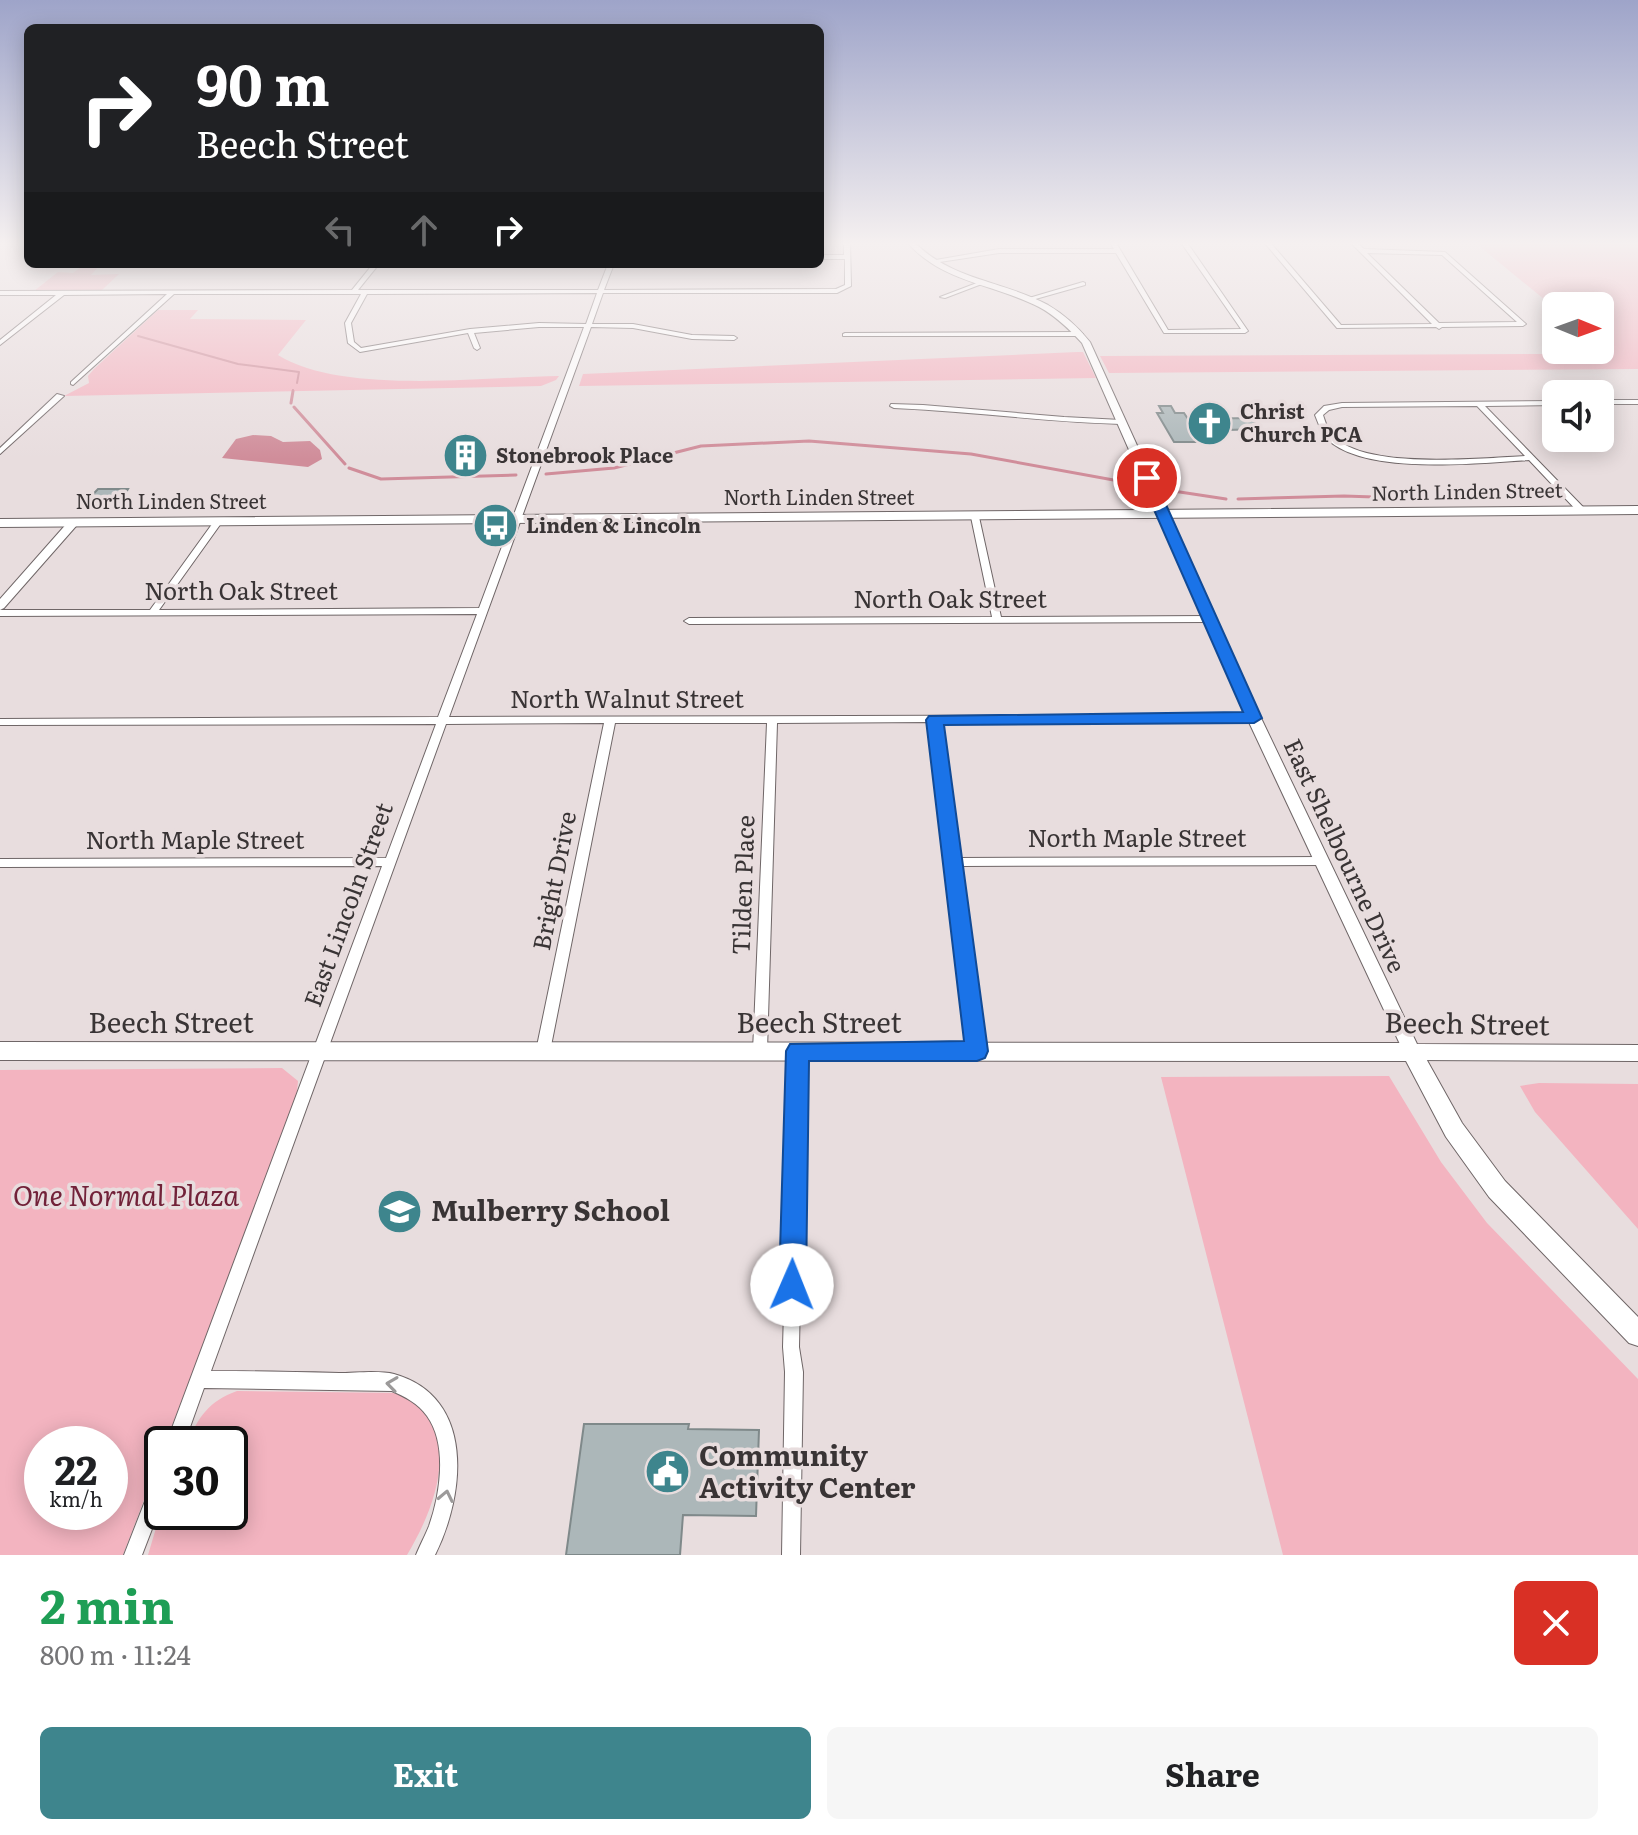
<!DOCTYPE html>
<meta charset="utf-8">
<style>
:root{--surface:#fff;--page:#f6f6f6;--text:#202124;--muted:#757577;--accent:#3e858d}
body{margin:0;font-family:Literata,serif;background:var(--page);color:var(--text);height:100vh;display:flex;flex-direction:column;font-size:30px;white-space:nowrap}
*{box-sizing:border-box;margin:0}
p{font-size:26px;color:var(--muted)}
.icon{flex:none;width:44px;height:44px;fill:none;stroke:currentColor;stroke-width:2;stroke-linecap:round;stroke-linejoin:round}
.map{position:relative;height:1555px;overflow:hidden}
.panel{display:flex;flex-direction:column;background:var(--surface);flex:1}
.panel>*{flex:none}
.banner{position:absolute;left:24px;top:24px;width:800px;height:244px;border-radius:12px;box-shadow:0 4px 20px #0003;background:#202124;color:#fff;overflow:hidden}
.needle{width:52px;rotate:91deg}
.fabs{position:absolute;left:1542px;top:292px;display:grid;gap:16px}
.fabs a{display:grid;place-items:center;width:72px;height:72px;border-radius:12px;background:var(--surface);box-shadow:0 4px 20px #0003;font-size:40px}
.speed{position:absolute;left:24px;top:1426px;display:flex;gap:16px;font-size:40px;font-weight:700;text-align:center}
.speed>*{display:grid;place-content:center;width:104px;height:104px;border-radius:50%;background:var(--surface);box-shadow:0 4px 20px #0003;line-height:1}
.speed small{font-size:20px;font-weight:400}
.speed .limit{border:4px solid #111;border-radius:12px;background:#fff;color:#111}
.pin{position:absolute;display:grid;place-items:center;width:68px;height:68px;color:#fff;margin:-34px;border:4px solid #fff;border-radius:50%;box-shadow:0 2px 8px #0007}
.me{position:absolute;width:88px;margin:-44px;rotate:1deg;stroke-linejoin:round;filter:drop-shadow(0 0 6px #0008)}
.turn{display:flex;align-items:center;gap:28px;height:168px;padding:0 40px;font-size:36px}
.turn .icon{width:104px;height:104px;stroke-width:2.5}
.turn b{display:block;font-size:56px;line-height:68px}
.lanes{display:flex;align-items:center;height:76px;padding:0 40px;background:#0003;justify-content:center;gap:40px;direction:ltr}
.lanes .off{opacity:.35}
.round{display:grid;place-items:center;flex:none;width:84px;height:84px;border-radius:12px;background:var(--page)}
.headline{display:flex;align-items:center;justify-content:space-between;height:136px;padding:0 40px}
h1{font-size:48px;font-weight:700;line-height:60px;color:#1e9e55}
.action{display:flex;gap:16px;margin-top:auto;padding:16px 40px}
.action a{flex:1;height:92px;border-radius:12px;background:var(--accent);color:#fff;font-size:32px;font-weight:700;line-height:92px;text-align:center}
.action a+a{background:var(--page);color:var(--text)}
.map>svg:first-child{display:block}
</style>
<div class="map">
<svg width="1638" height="1555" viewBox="0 0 1638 1555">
<rect width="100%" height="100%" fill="#e8ddde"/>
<!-- green -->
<path fill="#f3b4c0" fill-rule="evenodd" d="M1473,241h165v128l-529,4 -9,-17 444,-2 56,-4v-44l-44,3z
M85,264h16l-10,11 28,-1 -17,16 -68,1 24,-19 15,1z
M158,310h40l-8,9 116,1 -28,35c63,40 205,22 281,21l-3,4 -15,6 -477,10 25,-13 -1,-7 6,-7z
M1077,352h6l13,26 -517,8 4,-12z
M282,1068l16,13 -2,20 -131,343h-3v9l-39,102h-123v-485zM42,1444h68v68h-68z
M1389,1076l52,86 46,61 151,156v176h-355l-122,-478z
M1539,1083l99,1v145l-103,-117 -15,-26z
M237,1391l161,2c68,33 39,112 9,162h-259l14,-47v4h68v-68h-43c11,-27 22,-43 50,-53z"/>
<!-- water -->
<path fill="#d08d9a" d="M253,435l18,1 12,6 27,-1 10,9 2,9 -14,8 -86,-9 14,-19z"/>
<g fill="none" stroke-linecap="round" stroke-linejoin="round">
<!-- stream-far1 -->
<path stroke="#d08d9a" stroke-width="2" d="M138,336l100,28 61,8 -2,11
M293,393v-3"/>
<!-- stream -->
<path stroke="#d08d9a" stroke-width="3" d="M291,403l2,-12
M294,407l51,57
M349,468l32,11 135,-4
M546,474l68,-6 87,-22 108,-5 162,13 159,29
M1160,489l66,10
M1238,499l106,-3 91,3"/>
</g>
<!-- building -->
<path fill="#acb7b9" stroke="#7f898a" stroke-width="2" d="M1159,406h12l4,7h9l4,6 63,-1 8,11 -64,2 7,11h-28l-17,-29h6z
M98,489h30l-12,20h-37z
M584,1424h105l-1,5 71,1 -3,86 -73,-1 -3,40h-114z"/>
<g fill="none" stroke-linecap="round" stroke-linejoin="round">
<defs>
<path id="minor" d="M844,241h6l1,45 -14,7h-234l-11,31h41l59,11 42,1 3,2 -3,2 -42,-1 -59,-11 -42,-1 -142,390 805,-2 4,1 1,2 -1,2 -317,2 17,136 364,-1 4,1 2,3 -2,3 -4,1 -362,1 24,185 -2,4 -5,2 -5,-2 -2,-4 -40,-329 -153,1 -10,328 -2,4 -5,2 -5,-2 -2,-4 14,-328h-152l-65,328 -2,4 -5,2 -5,-2 -2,-4 68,-328 -158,1 -235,647c42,0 85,1 128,2 16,0 40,-3 55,1 82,23 71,121 41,181h-19c4,-10 9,-19 13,-29 11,-31 19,-81 -2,-110 -9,-13 -22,-19 -35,-25l-188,-3 -20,56h-18l216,-578 -382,1v-8l386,-1 50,-134 -436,1v-6l438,-2 39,-103 -477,2v-6h150l65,-90 3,-1 4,3 -63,88 320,-2 105,-281h-45l-65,6 6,15 -3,2 -3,-2 -6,-15 -108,19 -12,-9 -3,-20 16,-29h-187l-101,91 -2,-1v-2l96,-88 -103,1 -64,50v-5l56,-45h-56v-4l352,-1 21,-26h6l-21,26h240l10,-26h6l-10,26 232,-1 9,-4v-26h-25v-4h24zM597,293l-11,31 -47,-1 -69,6 -109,19 -7,-6 -3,-19 16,-29z
M1109,241h6l53,89 73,-1 -61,-88h6l62,90 -3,2h-81l-48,-80h-117l-66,10 -3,-2 69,-12h115z
M1263,241h6l72,84 91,-1 -83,-83h6l9,8 81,3 81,72 -3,2 -81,1 -3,2 -3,-2 -99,1zM1367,253l75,2 75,67 -78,1z
M982,281l5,1 -42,16 -5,-1z
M1083,282l2,1v2l-53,15 -3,-2z
M845,333l235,-1 3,2 -3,2h-237v-2z
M57,394l7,2 -64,58v-6z
M1600,400h38v4h-38z
M1556,401v4l-71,1 100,103v4h-6l-50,-53c-50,3 -166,16 -203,-22 -5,-6 -8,-16 -11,-23l9,-9 18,-3zM1477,406l48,50c-43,2 -167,15 -194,-23 -4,-5 -6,-12 -8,-18l6,-5 13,-3z
M891,404l32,1 141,12 57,3 4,2 -4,2c-76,-2 -151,-13 -227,-16l-4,-2z
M975,514l4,3 22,100 209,-1 5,3 -5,3 -521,2 -5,-3 5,-3 303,-1 -21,-100z
M798,1045l5,2 2,4 -6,296 4,25 -3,183h-18l3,-183 -2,-25 8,-296 2,-4z
M162,1470v33l-20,52h-18l32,-82z"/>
<path id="tertiary" d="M906,241h7c39,40 89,39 135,64 17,10 30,22 42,37l171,376 156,326 221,1v16l-226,-1 -6,-3 -159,-339 -165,-375c-13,-14 -26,-27 -43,-36 -47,-24 -97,-24 -133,-66z
M73,520l4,1v4l-73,83 -4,2v-11l69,-78z"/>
<path id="secondary" d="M1638,506v8l-1638,13v-8z
M0,1042l1412,1 7,3 43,77 43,58 133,136v29l-9,-3 -140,-146 -43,-60 -40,-76 -1406,-1z"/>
</defs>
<!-- minor casing -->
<use href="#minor" stroke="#6f6667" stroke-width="2"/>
<!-- tertiary casing -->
<use href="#tertiary" stroke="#6f6667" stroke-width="2"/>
<!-- secondary casing -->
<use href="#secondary" stroke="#6f6667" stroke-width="2"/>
<!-- minor -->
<use href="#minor" fill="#fff" fill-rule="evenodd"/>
<!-- tertiary -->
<use href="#tertiary" fill="#fff" fill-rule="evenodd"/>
<!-- secondary -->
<use href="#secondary" fill="#fff" fill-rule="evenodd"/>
</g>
<!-- one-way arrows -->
<defs><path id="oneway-chevron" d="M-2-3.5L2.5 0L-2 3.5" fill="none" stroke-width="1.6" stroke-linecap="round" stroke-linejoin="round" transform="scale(2)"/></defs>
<g stroke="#9c9a9a">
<use href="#oneway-chevron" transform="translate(392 1384) rotate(-172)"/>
<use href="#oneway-chevron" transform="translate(446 1496) rotate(-78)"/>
</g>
<!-- sky -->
<linearGradient id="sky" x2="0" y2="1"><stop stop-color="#9ea4c9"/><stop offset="0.53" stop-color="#f5f0f0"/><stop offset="1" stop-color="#f5f0f0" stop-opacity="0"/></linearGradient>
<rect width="1638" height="459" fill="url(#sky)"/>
<!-- route -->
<path fill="#1a73e8" stroke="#114b97" stroke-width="2" d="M1147,474l7,4 108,240 -8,5 -310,2 44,326 -3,7 -8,3h-168l-3,224 -4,9 -10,4 -9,-4 -4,-9 7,-234 4,-7 174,-3 -38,-321 3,-4 314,-4 -103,-234z"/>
<!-- icons -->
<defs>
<symbol id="church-disc" viewBox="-11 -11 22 22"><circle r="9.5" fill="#3e858d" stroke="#e8ddde"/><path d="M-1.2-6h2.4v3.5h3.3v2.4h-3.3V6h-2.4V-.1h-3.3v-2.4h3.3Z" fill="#fff"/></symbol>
<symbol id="building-disc" viewBox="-11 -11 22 22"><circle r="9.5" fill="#3e858d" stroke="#e8ddde"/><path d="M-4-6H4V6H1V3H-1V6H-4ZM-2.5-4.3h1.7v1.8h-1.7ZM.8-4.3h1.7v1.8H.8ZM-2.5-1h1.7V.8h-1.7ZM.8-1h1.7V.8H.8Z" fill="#fff"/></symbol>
<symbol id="bus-disc" viewBox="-11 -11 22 22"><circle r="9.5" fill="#3e858d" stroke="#e8ddde"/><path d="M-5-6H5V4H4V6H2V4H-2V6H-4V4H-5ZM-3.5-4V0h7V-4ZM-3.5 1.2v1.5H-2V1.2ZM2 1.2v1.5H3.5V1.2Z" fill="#fff"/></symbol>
<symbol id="school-disc" viewBox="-11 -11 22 22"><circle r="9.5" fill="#3e858d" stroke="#e8ddde"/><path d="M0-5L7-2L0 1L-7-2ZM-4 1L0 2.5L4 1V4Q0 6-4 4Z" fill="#fff"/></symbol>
<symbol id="civic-disc" viewBox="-11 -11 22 22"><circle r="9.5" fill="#3e858d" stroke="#e8ddde"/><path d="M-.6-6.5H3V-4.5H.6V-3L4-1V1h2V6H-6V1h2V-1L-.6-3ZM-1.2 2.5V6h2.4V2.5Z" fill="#fff"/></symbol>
</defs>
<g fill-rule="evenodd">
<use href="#church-disc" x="1184" y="398" width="51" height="51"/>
<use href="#building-disc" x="440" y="430" width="51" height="51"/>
<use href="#bus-disc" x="470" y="500" width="51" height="51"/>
<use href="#school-disc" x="374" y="1186" width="51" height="51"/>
<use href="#civic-disc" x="642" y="1446" width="51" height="51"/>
</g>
<g text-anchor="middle" stroke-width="7" stroke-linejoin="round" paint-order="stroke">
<!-- far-poi labels -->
<g font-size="20" font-weight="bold" fill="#393435" stroke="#e8ddde" text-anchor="start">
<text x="1240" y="419">Christ<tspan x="1240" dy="23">Church PCA</tspan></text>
<text x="496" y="463">Stonebrook Place</text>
<text x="526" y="533">Linden &amp; Lincoln</text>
</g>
<!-- far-street labels -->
<g font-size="20" fill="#393435" stroke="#e8ddde">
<text transform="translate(1467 492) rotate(-1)" y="7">North Linden Street</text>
<text x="819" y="505">North Linden Street</text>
<text x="171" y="509">North Linden Street</text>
</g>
<!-- street labels -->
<g font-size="24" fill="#393435" stroke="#e8ddde">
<text x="241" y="600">North Oak Street</text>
<text x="950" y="608">North Oak Street</text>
<text x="627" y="708">North Walnut Street</text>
<text x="1137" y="847">North Maple Street</text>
<text x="195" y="849">North Maple Street</text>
<text transform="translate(1344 856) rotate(65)" y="8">East Shelbourne Drive</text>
<text transform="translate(555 881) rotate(-79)" y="8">Bright Drive</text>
<text transform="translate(744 885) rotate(-88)" y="8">Tilden Place</text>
<text transform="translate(349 905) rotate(-70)" y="8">East Lincoln Street</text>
</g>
<!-- near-street labels -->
<g font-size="28" fill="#393435" stroke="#e8ddde">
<text x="171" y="1033">Beech Street</text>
<text x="819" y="1033">Beech Street</text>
<text transform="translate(1467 1024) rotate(1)" y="10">Beech Street</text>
</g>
<!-- near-park labels -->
<g font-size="28" font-style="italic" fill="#722239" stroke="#e8ddde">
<text x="126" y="1206">One Normal Plaza</text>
</g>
<!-- near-poi labels -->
<g font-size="28" font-weight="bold" fill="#393435" stroke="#e8ddde" text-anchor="start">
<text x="431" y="1221">Mulberry School</text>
<text x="699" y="1466">Community<tspan x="699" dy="32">Activity Center</tspan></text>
</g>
</g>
</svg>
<div class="fabs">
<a><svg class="needle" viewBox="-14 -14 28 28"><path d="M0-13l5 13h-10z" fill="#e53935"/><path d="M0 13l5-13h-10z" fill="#757577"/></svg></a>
<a><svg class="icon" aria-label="sound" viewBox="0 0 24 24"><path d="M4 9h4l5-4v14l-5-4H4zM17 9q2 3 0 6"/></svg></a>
</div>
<div class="speed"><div>22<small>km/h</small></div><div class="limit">30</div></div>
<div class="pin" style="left:1147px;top:478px;background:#d93025"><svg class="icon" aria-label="arrive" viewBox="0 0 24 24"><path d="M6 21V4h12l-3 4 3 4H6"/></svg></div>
<svg class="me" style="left:792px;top:1285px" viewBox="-20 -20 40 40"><circle r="19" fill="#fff"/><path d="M0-13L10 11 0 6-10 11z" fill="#1a73e8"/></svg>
<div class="banner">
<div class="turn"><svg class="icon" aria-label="right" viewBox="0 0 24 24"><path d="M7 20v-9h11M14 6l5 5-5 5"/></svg><div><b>90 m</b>Beech Street</div></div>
<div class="lanes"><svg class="icon off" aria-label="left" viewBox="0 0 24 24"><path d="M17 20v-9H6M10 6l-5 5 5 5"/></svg><svg class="icon off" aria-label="ahead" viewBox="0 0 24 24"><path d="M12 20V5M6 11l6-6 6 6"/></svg><svg class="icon" aria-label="right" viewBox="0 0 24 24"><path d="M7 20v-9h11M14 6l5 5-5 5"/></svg></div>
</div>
</div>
<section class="panel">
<div class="headline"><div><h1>2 min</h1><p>800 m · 11:24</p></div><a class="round" style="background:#d93025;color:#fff"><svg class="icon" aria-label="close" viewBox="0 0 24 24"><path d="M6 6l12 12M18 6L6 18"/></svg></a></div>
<div class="action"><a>Exit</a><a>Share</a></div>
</section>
